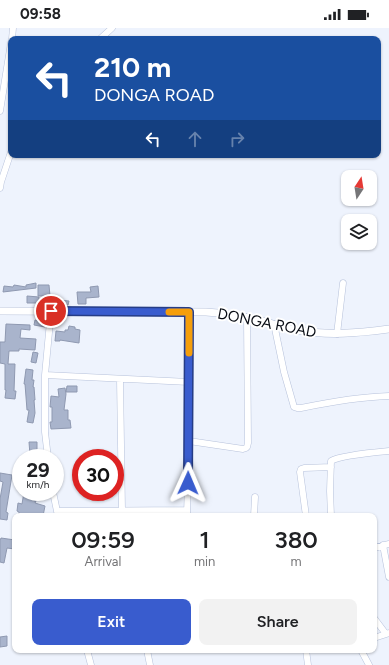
<!DOCTYPE html>
<style>
:root{--surface:#fff;--page:#f2f2f2;--text:#202124;--muted:#757577;--accent:#395cce}
body{margin:0;font-family:Figtree,sans-serif;background:var(--page);color:var(--text);height:100vh;display:flex;flex-direction:column;font-size:15px;white-space:nowrap}
*{box-sizing:border-box;margin:0}
p{font-size:13px;color:var(--muted)}
.icon{flex:none;width:22px;height:22px;fill:none;stroke:currentColor;stroke-width:2;stroke-linecap:round;stroke-linejoin:round}
.map{position:relative;flex:1;overflow:hidden}
.sheet{position:absolute;left:12px;top:485px;width:365px;height:140px;display:flex;flex-direction:column;background:var(--surface);border-radius:8px;box-shadow:0 1px 3px #0004}
.sheet>*{flex:none}
.guide{position:absolute;left:8px;top:8px;width:373px;height:122px;border-radius:8px;box-shadow:0 1px 3px #0004;background:#1a4fa0;color:#fff;overflow:hidden}
.needle{width:26px;rotate:12deg}
.tools{position:absolute;left:341px;top:142px;display:grid;gap:8px}
.tools a{display:grid;place-items:center;width:36px;height:36px;border-radius:8px;background:var(--surface);box-shadow:0 1px 3px #0004;font-size:20px}
.speed{position:absolute;left:12px;top:421px;display:flex;gap:8px;font-size:20px;font-weight:700;text-align:center}
.speed>*{display:grid;place-content:center;width:52px;height:52px;border-radius:50%;background:var(--surface);box-shadow:0 1px 3px #0004;line-height:1}
.speed small{font-size:10px;font-weight:400}
.speed .limit{border:6px solid #d22;background:#fff;color:#111}
.pin{position:absolute;display:grid;place-items:center;width:34px;height:34px;color:#fff;margin:-17px;border:2px solid #fff;border-radius:50%;box-shadow:0 1px 4px #0007}
.me{position:absolute;width:44px;margin:-22px;rotate:1deg;stroke-linejoin:round;filter:drop-shadow(0 0 3px #0008)}
.turn{display:flex;align-items:center;gap:14px;height:84px;padding:0 20px;font-size:18px}
.turn .icon{width:52px;height:52px;stroke-width:2.5}
.turn b{display:block;font-size:28px;line-height:34px}
.lanes{display:flex;align-items:center;height:38px;padding:0 20px;background:#0003;justify-content:center;gap:20px;direction:ltr}
.lanes .off{opacity:.35}
.eta{display:flex;justify-content:space-evenly;align-items:center;height:68px;text-align:center}
.eta b{font-size:24px;font-weight:600;line-height:28px}
.cta{display:flex;gap:8px;margin-top:auto;padding:8px 20px}
.cta a{flex:1;height:46px;border-radius:8px;background:var(--accent);color:#fff;font-size:16px;font-weight:600;line-height:46px;text-align:center}
.cta a+a{background:var(--page);color:var(--text)}
.status{display:flex;justify-content:space-between;align-items:center;height:28px;padding:0 20px;background:var(--surface);direction:ltr}
.status svg{height:11px;fill:currentColor}
.map>svg:first-child{display:block}
</style>
<div class="status"><b>09:58</b><svg viewBox="0 0 49 12"><path d="M0 12V9h3v3zM5 12V6h3v6zM10 12V3h3v9zM15 12V0h3v12zM26 1h20v11H26zM47 4h2v5h-2z"/></svg></div>
<div class="map">
<svg width="389" height="637" viewBox="0 0 389 637">
<rect width="100%" height="100%" fill="#eef3fd"/>
<!-- building -->
<path fill="#a9b4cc" stroke="#8f99b1" d="M36,255v5l-33,4 1,-6 9,1 1,-2 12,2v-2z
M38,257h11l1,11h-12z
M98,258l1,11 -13,1v6h-8l-1,-12h14l-1,-5z
M27,268l12,1v6h-12z
M53,271h5v1l11,1 -1,4h-16z
M35,292l10,2v5l-11,-2z
M6,296l24,1v5l-9,-1 -1,9 16,1 -1,11 -16,-1v2h-10l-1,13h7l-1,27h2l-1,8 -10,-1 1,-8h-1v-26l-5,-1v-21h5z
M69,298l6,1v2l5,1 -1,13 -19,-3v1h-5l1,-10 9,1v-2h3z
M33,324l5,1 -2,10 -5,-1z
M26,341l7,1 -1,10h2l-1,7h1l1,13h-1l1,13 -2,10 -6,-1 2,-12h-2l-2,-26h-1z
M67,358h10v6h-11z
M65,360l1,6 -2,16h4v10h2l1,8 -20,1 -1,-7h2v-15h-2l1,-11 8,1 -1,-8z
M29,414h8v13h-7z
M0,445l12,2 -6,37 2,1 -1,7 -7,-1v-20l3,-17 -3,-1z
M24,464h12l-2,9h2l-1,2 10,3 -2,10h-24v-4l-2,-1 1,-8 4,1z
M1,510l14,2v9l-8,-1 -3,15 -4,-1v-23h1z
M7,608v10l-7,1v-10z"/>
<g fill="none" stroke-linecap="round" stroke-linejoin="round">
<defs>
<path id="minor" d="M12,11l1,-11
M100,11l12,-11
M0,83l11,-68
M0,160l1,-6 10,-30
M274,296l10,48 10,35 3,1h4c29,-6 58,-11 88,-12
M337,306l6,-51
M45,347l144,7
M120,351l2,132
M189,413l54,8 3,-1 1,-1 1,-4 -1,-126
M48,430l-3,-26v-57l6,-64
M53,464l5,24
M57,483l130,-1
M187,488l2,-75v-129
M254,488l1,-19
M306,488l-6,-44 1,-3 3,-1 27,-1
M331,488l-1,-25 1,-30c8,-5 47,-9 58,-10
M383,517l6,32
M374,520l15,-4
M374,590l12,16
M374,610l15,-5
M87,622l4,15
M147,622l3,15
M306,622l2,15
M361,622l8,15"/>
<path id="tertiary" d="M0,283l206,1c18,1 35,4 52,8 13,3 26,8 39,10 31,6 61,3 92,-1"/>
</defs>
<!-- minor casing -->
<use href="#minor" stroke="#b7c2db" stroke-width="7"/>
<!-- tertiary casing -->
<use href="#tertiary" stroke="#b7c2db" stroke-width="8"/>
<!-- minor -->
<use href="#minor" stroke="#fff" stroke-width="6"/>
<!-- tertiary -->
<use href="#tertiary" stroke="#fff" stroke-width="7"/>
</g>
<g fill="none" stroke-linecap="round" stroke-linejoin="round">
<defs>
<path id="route" d="M51,283l138,1 -1,171"/>
</defs>
<!-- route casing -->
<use href="#route" stroke="#253c86" stroke-width="10"/>
<!-- route -->
<use href="#route" stroke="#395cce" stroke-width="7"/>
<!-- slow -->
<path stroke="#f59e0b" stroke-width="7" d="M169,284h20v41"/>
</g>
<g text-anchor="middle" stroke-width="4" stroke-linejoin="round" paint-order="stroke">
<!-- street labels -->
<g font-size="15" fill="#080c14" stroke="#fff">
<text transform="translate(267 295) rotate(11)" y="5">DONGA ROAD</text>
</g>
</g>
</svg>
<div class="tools">
<a><svg class="needle" viewBox="-14 -14 28 28"><path d="M0-13l5 13h-10z" fill="#e53935"/><path d="M0 13l5-13h-10z" fill="#757577"/></svg></a>
<a><svg class="icon" aria-label="layers" viewBox="0 0 24 24"><path d="M12 4l9 5-9 5-9-5zM3 14l9 5 9-5"/></svg></a>
</div>
<div class="speed"><div>29<small>km/h</small></div><div class="limit">30</div></div>
<div class="pin" style="left:51px;top:283px;background:#d93025"><svg class="icon" aria-label="arrive" viewBox="0 0 24 24"><path d="M6 21V4h12l-3 4 3 4H6"/></svg></div>
<svg class="me" style="left:188px;top:455px" viewBox="-20 -20 40 40"><path d="M0-17L14 15 0 8-14 15z" fill="#395cce" stroke="#fff" stroke-width="4"/></svg>
<div class="guide">
<div class="turn"><svg class="icon" aria-label="left" viewBox="0 0 24 24"><path d="M17 20v-9H6M10 6l-5 5 5 5"/></svg><div><b>210 m</b>DONGA ROAD</div></div>
<div class="lanes"><svg class="icon" aria-label="left" viewBox="0 0 24 24"><path d="M17 20v-9H6M10 6l-5 5 5 5"/></svg><svg class="icon off" aria-label="ahead" viewBox="0 0 24 24"><path d="M12 20V5M6 11l6-6 6 6"/></svg><svg class="icon off" aria-label="right" viewBox="0 0 24 24"><path d="M7 20v-9h11M14 6l5 5-5 5"/></svg></div>
</div>
<section class="sheet">
<div class="eta">
<div><b>09:59</b><p>Arrival</p></div>
<div><b>1</b><p>min</p></div>
<div><b>380</b><p>m</p></div>
</div>
<div class="cta"><a>Exit</a><a>Share</a></div>
</section>
</div>
